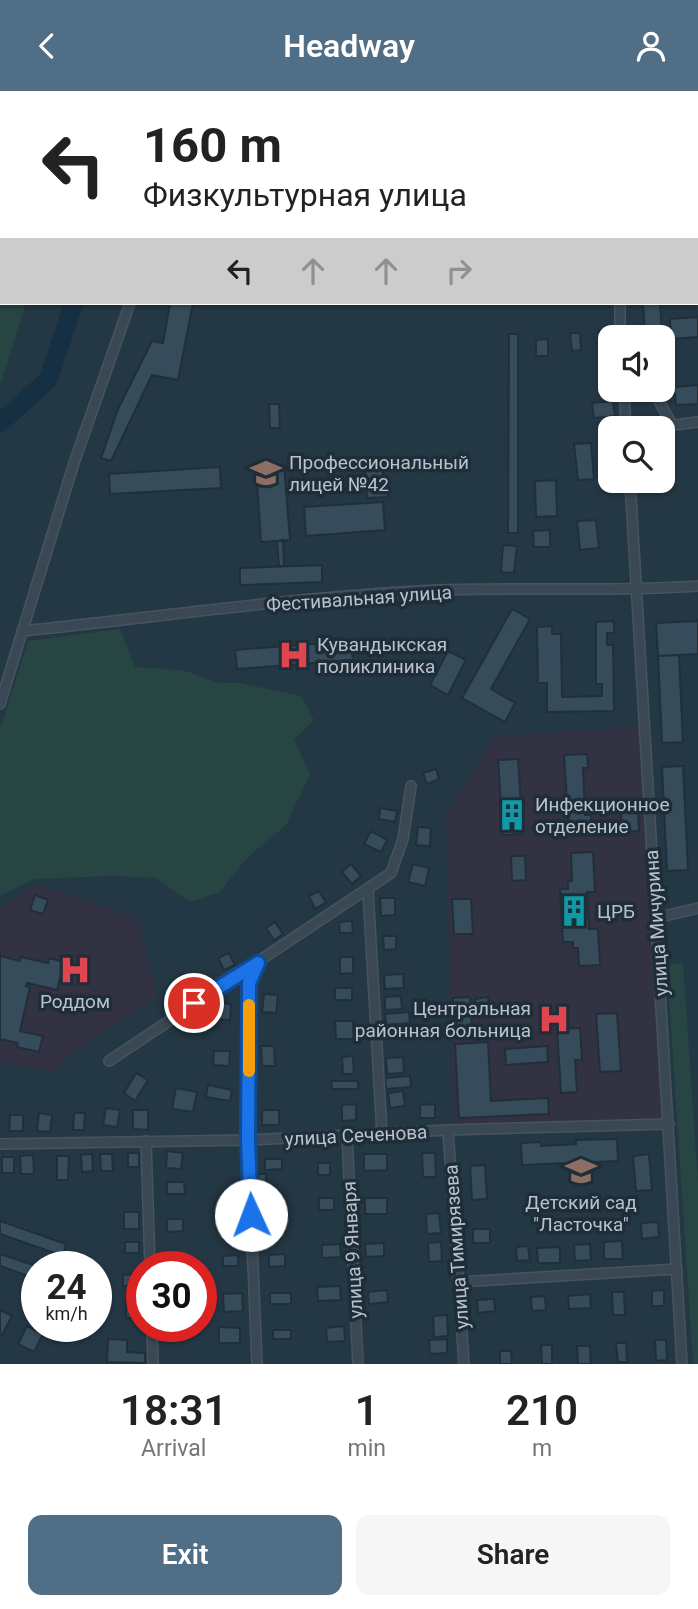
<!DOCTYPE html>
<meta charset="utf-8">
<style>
:root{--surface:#fff;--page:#f6f6f6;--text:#222;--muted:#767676;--accent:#506e85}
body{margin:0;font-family:Roboto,sans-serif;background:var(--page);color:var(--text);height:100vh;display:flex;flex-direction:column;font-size:26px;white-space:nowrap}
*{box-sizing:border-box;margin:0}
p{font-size:23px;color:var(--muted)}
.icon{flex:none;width:38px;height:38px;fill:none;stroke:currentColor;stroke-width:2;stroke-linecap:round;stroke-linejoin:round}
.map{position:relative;height:1273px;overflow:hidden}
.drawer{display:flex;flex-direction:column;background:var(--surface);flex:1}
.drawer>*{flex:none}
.top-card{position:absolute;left:0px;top:0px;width:698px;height:214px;box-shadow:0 2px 5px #0004;background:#fff;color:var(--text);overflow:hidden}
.fabs{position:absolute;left:598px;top:234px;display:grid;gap:14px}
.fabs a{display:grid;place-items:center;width:77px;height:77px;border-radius:14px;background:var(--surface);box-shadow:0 2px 5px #0004;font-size:35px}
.speed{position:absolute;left:21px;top:1160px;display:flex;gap:14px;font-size:35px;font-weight:700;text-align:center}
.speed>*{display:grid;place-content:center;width:91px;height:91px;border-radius:50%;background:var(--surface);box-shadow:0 2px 5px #0004;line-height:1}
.speed small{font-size:18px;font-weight:400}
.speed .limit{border:10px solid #d22;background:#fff;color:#111}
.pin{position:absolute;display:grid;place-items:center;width:60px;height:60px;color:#fff;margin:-30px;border:4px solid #fff;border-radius:50%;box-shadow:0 2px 7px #0007}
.me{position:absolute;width:77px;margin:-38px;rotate:358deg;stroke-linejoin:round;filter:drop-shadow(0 0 5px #0008)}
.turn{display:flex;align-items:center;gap:24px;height:147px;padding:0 28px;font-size:32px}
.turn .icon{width:91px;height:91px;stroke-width:2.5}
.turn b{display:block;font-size:49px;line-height:60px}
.lanes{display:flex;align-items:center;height:66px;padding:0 28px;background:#0003;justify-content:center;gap:35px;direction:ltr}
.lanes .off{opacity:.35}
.eta{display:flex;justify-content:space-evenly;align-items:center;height:119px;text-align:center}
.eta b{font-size:42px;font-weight:600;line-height:49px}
.primary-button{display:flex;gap:14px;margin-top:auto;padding:14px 28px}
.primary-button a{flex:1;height:80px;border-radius:14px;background:var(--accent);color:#fff;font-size:28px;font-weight:600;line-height:80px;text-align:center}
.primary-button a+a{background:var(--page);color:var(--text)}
header{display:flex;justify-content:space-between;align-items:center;height:91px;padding:0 28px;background:var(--accent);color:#fff;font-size:32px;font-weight:600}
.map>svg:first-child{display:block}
</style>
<header><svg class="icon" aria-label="back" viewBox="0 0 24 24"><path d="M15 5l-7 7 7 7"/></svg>Headway<svg class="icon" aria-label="person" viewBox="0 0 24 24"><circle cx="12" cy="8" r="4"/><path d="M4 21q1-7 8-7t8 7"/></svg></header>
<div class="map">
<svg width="698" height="1273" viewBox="0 0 698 1273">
<rect width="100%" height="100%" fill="#243744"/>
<!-- medical -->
<path fill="#323243" d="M638,636l26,393 -211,6 -7,-311 48,-79z
M37,793l101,35 19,79 -91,59 -10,15 -56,-10v-155z"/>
<!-- green -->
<path fill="#264543" d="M0,162l2,50h22l1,3 -25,80z
M120,538l15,38 48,3 35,13h22l61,13 13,24 -20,20 16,34 -24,51 -39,33 -27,34 -30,10 -34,-24 -43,-2 -79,3 -34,17v-166l28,-89z
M683,871l15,219v183h-5l-26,-399z"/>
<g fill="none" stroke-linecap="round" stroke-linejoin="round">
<!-- river -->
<path stroke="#163043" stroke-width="19" d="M133,2l1,-2
M0,332l48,-43 26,-77"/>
</g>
<!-- building -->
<path fill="#364c5a" stroke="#202f3a" stroke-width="2" d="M170,212h23l-15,77 -26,-5 -41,86 -10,-3 17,-49 34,-68 11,2z
M643,212h17l2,30 -17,1z
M698,226v20l-27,2 -1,-20z
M599,240h10v23h-10z
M570,242h10l1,17 -9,1z
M509,243h9v199h-10z
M548,248v17h-12v-16z
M698,294v19l-22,1 -2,-18z
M613,310l2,15 -21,2 -2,-15z
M269,313h10l1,24h-10z
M591,352l3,36 -16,1 -4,-36z
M382,370l1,15h4l1,21 -21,1 -2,-36z
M284,374l6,75 -29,2 -5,-75z
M220,376l1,21 -111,6 -1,-20z
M556,389l1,36 -21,1 -1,-36z
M383,411l2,28 -79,6 -2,-29z
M596,429l3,28 -19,2 -3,-29z
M550,439v17h-16l-1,-16z
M283,449l1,26h-5l-2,-25z
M503,454l14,1 -3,27 -13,-1z
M322,474v17l-82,3v-17z
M512,518l18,10 -39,70 24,14 -10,19 -43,-24z
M614,530v12h-7v12h6l1,66 -67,1v-29h-9l-1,-56 15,-1v8h9l1,63 40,-1v-12h-6v-62z
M698,530v33l-40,2 -2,-33z
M351,550l2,19 -116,9 -2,-19z
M448,560l18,9 -18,35 -18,-10z
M679,564l4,87 -21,1 -4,-87z
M587,663l1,14h-5l2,47h6l1,15 -23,2 -5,-77z
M518,668l5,75 -20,1 -5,-75z
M683,675l5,104 -21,1 -5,-104z
M436,678l3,10 -12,5 -4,-11z
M380,717l17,3 -2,11 -16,-3z
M638,718l1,22 -17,1 -1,-22z
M418,736l13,1 -1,18 -14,-1z
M371,740l16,9 -6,12 -17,-8z
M593,761l2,40h-8l2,37h9l2,36 -21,1 -1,-18h-5v-6h-10l-3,-53h8v-8h4l-1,-28z
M511,765h14l1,24 -14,1z
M351,773l10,12 -9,8 -10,-12z
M413,773l16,4 -4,18 -17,-4z
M319,800l7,12 -11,6 -6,-13z
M35,804l13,5 -5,14 -13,-4z
M380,807h15v17l-14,1z
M452,808h19l2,35h-19z
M352,830l1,12h-13l-1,-11z
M275,831l8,12 -9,6 -8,-12z
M383,845h13v13l-12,1z
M0,861v4l20,5 1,-4 27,6 1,-5 15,4 -7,28 -30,-7 -1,3 4,1 -10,44 23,5 -4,16 -22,-5 1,-4 -18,-4z
M229,862l6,12 -11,5 -6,-12z
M340,866h13v16l-13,1z
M403,883l1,14 -19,1 -1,-14z
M335,897h17v12h-17z
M264,903l14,1 -2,18 -14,-1z
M401,905l1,13 -17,1v-13z
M470,906l2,31 -17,1 -2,-31z
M488,906l2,14 -13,2 -2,-14z
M210,911l21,2 -1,16 -20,-1z
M409,921l1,11 -24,2 -1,-11z
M617,922l4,58 -21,1 -4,-58z
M335,930h18l1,18h-18z
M580,937l2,32h-7l2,32 -16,1 -4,-64z
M488,951l3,59 57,-3 1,16 -90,4 -4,-74z
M261,955h13l1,20h-13z
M547,955l1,16 -42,3 -1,-16z
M214,960h16l-1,15 -16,-1z
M353,965l1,18h-11l-1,-17z
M403,966l1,16 -17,1 -1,-16z
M136,982l12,7 -13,21 -11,-8z
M410,985l1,11 -25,2 -1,-11z
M331,990h27v8h-26z
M208,994l24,5 -2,11 -24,-4z
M176,997l21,4 -4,20 -21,-3z
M403,1000l2,15 -15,2 -2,-15z
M356,1013v16l-14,1v-16z
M435,1013v14h-15v-13z
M106,1017l14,2 -3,17 -14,-2z
M133,1019h15v20l-15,-1z
M262,1019h17v15h-17z
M39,1022l13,2 -2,17 -13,-1z
M74,1022h11l-1,17h-11z
M10,1024h13v16h-14z
M617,1048l1,22 -96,4 -1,-22 20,-1v4l35,-2v-4z
M167,1060l16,2 -2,16 -15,-1z
M128,1062h11v14h-11z
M422,1062h13l1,24h-13z
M92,1063l1,17 -11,1 -1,-17z
M100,1063h12l1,17h-12z
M364,1063h23v16l-23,1z
M649,1063l3,36 -16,1 -3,-35z
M33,1064l1,19h-13l-1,-18z
M57,1065h12l-1,24h-11z
M2,1066h12v16h-12z
M265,1068h17v10l-17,1z
M318,1072h12v12h-12z
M485,1074l2,34 -15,1 -2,-34z
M258,1083h8v10h5v15l-12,1z
M167,1091h17l1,12h-18z
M319,1107h15v12h-15z
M365,1107h22v16h-22z
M238,1111v13l-20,1v-13z
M124,1121h15v17h-15z
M439,1122l2,20 -14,1 -1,-20z
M286,1124v16l-19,1 -1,-16z
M167,1128h16v12l-16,1z
M0,1130l66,23 -3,12 -63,-22z
M658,1131l1,15 -17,2 -1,-16z
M473,1138h17v14h-17z
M622,1150l1,18h-19v-17z
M125,1151h14v11h-14z
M441,1151l1,19 -13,1 -1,-19z
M384,1152v13l-18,1 -1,-13z
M340,1153l1,13 -19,1v-13z
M590,1153l1,16 -16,1 -1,-16z
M528,1155l2,14 -13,1 -1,-14z
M560,1156v16h-22l-1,-15z
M0,1163l39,13h-2v12l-37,-13z
M285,1163v12l-16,1v-12z
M182,1164l1,12h-17v-11z
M238,1164v11h-15v-10z
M139,1183l1,11 -17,1v-11z
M340,1195l1,14 -23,1 -1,-14z
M387,1199l1,12 -19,2 -1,-12z
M664,1199v16h-12v-15z
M612,1201h12l1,23h-12z
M242,1202l1,18 -19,1 -1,-18z
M270,1202h21v11h-21z
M590,1203l1,14 -22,1 -1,-13z
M545,1205l1,14 -14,1 -1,-14z
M494,1208l1,12 -17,2 -1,-13z
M126,1210h14v17h-14z
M0,1219l12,6 -10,19 -2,-1z
M447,1224l1,21 -14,1 -1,-21z
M27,1235l16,8 -9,18 -16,-8z
M344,1235l1,15 -18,1 -1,-14z
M171,1236h21v9h-21z
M219,1236l21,1v15h-21z
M273,1239h18v9h-18z
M108,1248l19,1v12l18,1v10l-38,-1z
M447,1248v14l-17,1 -1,-14z
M655,1249h11l1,20 -11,1z
M616,1252h10l1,19h-9z
M541,1254h11v19h-10z
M577,1255h13l1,18h-13z
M500,1260h11l1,13h-12z"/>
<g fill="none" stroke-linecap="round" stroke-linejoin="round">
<defs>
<path id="street" d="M629,0v2
M180,2v-2
M696,21h2
M620,212v35
M624,299l2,39
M653,299l18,33
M643,338l55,-7
M630,390l52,883
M22,540c139,-14 277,-35 417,-41 86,-3 173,2 259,-4
M0,613l74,-241 56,-160
M368,799l14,245
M656,827l42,-10
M109,970l282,-188 12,-34 8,-53
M448,1039l16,234
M347,1045l11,228
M146,1050l4,126
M0,1053l248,-4 200,-10 221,-6
M459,1191l218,-13
M152,1236l1,37
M257,1273l-9,-224 1,-157 8,-18"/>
</defs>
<!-- street casing -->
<use href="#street" stroke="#46545f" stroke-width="12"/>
<!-- street -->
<use href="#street" stroke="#394853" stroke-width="9"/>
</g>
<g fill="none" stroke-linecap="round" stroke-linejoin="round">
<defs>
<path id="route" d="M194,912l64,-40 -9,20 -1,157 3,75"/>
</defs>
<!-- route casing -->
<use href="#route" stroke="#114b97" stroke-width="18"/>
<!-- route -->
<use href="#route" stroke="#1a73e8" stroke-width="12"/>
<!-- slow -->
<path stroke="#f59e0b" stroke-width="12" d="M249,980v-66"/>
</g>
<!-- icons -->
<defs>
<symbol id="school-bare" viewBox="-9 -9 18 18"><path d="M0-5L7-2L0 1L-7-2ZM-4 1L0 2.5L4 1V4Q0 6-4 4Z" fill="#8d6e63" stroke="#1e2d38" stroke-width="2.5" paint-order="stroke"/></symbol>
<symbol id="hospital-bare" viewBox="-9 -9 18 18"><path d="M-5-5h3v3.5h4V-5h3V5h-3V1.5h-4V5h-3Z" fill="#e0444e" stroke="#1e2d38" stroke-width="2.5" paint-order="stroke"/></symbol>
<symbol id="building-bare" viewBox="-9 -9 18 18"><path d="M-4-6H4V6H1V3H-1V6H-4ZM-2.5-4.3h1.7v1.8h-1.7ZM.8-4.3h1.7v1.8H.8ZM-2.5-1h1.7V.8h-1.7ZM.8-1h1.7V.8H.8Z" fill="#0f9aa8" stroke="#1e2d38" stroke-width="2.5" paint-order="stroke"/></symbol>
</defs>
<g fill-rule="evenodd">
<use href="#school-bare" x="244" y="360" width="44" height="44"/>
<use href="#hospital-bare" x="272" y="542" width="44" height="44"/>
<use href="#building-bare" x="490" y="702" width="44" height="44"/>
<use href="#building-bare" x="552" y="798" width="44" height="44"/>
<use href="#hospital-bare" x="53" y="857" width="44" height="44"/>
<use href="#hospital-bare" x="532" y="906" width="44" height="44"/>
<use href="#school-bare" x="559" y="1058" width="44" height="44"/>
</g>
<g text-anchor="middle" stroke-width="7" stroke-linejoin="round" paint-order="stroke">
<!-- poi labels -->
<g font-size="19" fill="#b6c3cd" stroke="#1e2d38" text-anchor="start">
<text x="289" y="378">Профессиональный<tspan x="289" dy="22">лицей №42</tspan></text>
<text x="317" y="560">Кувандыкская<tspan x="317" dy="22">поликлиника</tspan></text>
<text x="535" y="720">Инфекционное<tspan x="535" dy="22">отделение</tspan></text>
<text x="597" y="827">ЦРБ</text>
<text x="75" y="917" text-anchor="middle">Роддом</text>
<text x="531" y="924" text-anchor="end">Центральная<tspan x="531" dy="22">районная больница</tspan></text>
<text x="581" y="1118" text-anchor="middle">Детский сад<tspan x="581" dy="22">"Ласточка"</tspan></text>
</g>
<!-- street labels -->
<g font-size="19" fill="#b6c3cd" stroke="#1e2d38">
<text transform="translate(359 507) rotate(-4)" y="7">Фестивальная улица</text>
<text transform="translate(656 832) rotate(-94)" y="7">улица Мичурина</text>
<text transform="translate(356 1044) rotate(-3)" y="7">улица Сеченова</text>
<text transform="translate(456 1156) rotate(-94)" y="7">улица Тимирязева</text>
<text transform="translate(352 1159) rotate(-93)" y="7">улица 9 Января</text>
</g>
</g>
</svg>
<div class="fabs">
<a><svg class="icon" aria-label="sound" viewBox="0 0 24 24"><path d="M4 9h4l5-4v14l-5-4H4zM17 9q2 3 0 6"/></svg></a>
<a><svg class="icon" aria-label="search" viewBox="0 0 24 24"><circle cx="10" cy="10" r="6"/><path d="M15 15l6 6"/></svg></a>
</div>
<div class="speed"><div>24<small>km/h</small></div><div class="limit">30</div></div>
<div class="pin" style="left:194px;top:912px;background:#d93025"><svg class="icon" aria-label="arrive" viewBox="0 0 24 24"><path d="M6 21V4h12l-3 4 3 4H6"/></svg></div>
<svg class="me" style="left:251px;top:1124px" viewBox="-20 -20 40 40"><circle r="19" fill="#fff"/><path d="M0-13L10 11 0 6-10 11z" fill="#1a73e8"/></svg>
<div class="top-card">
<div class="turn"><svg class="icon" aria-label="left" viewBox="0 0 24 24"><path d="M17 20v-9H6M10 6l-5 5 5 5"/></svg><div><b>160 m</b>Физкультурная улица</div></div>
<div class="lanes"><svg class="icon" aria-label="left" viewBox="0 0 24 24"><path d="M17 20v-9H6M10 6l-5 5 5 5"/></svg><svg class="icon off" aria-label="ahead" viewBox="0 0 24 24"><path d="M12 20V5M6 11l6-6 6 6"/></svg><svg class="icon off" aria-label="ahead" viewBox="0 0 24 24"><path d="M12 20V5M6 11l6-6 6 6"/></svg><svg class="icon off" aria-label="right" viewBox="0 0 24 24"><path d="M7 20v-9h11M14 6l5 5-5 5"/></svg></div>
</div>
</div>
<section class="drawer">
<div class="eta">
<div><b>18:31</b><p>Arrival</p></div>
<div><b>1</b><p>min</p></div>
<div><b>210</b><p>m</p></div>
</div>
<div class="primary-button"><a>Exit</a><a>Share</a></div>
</section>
